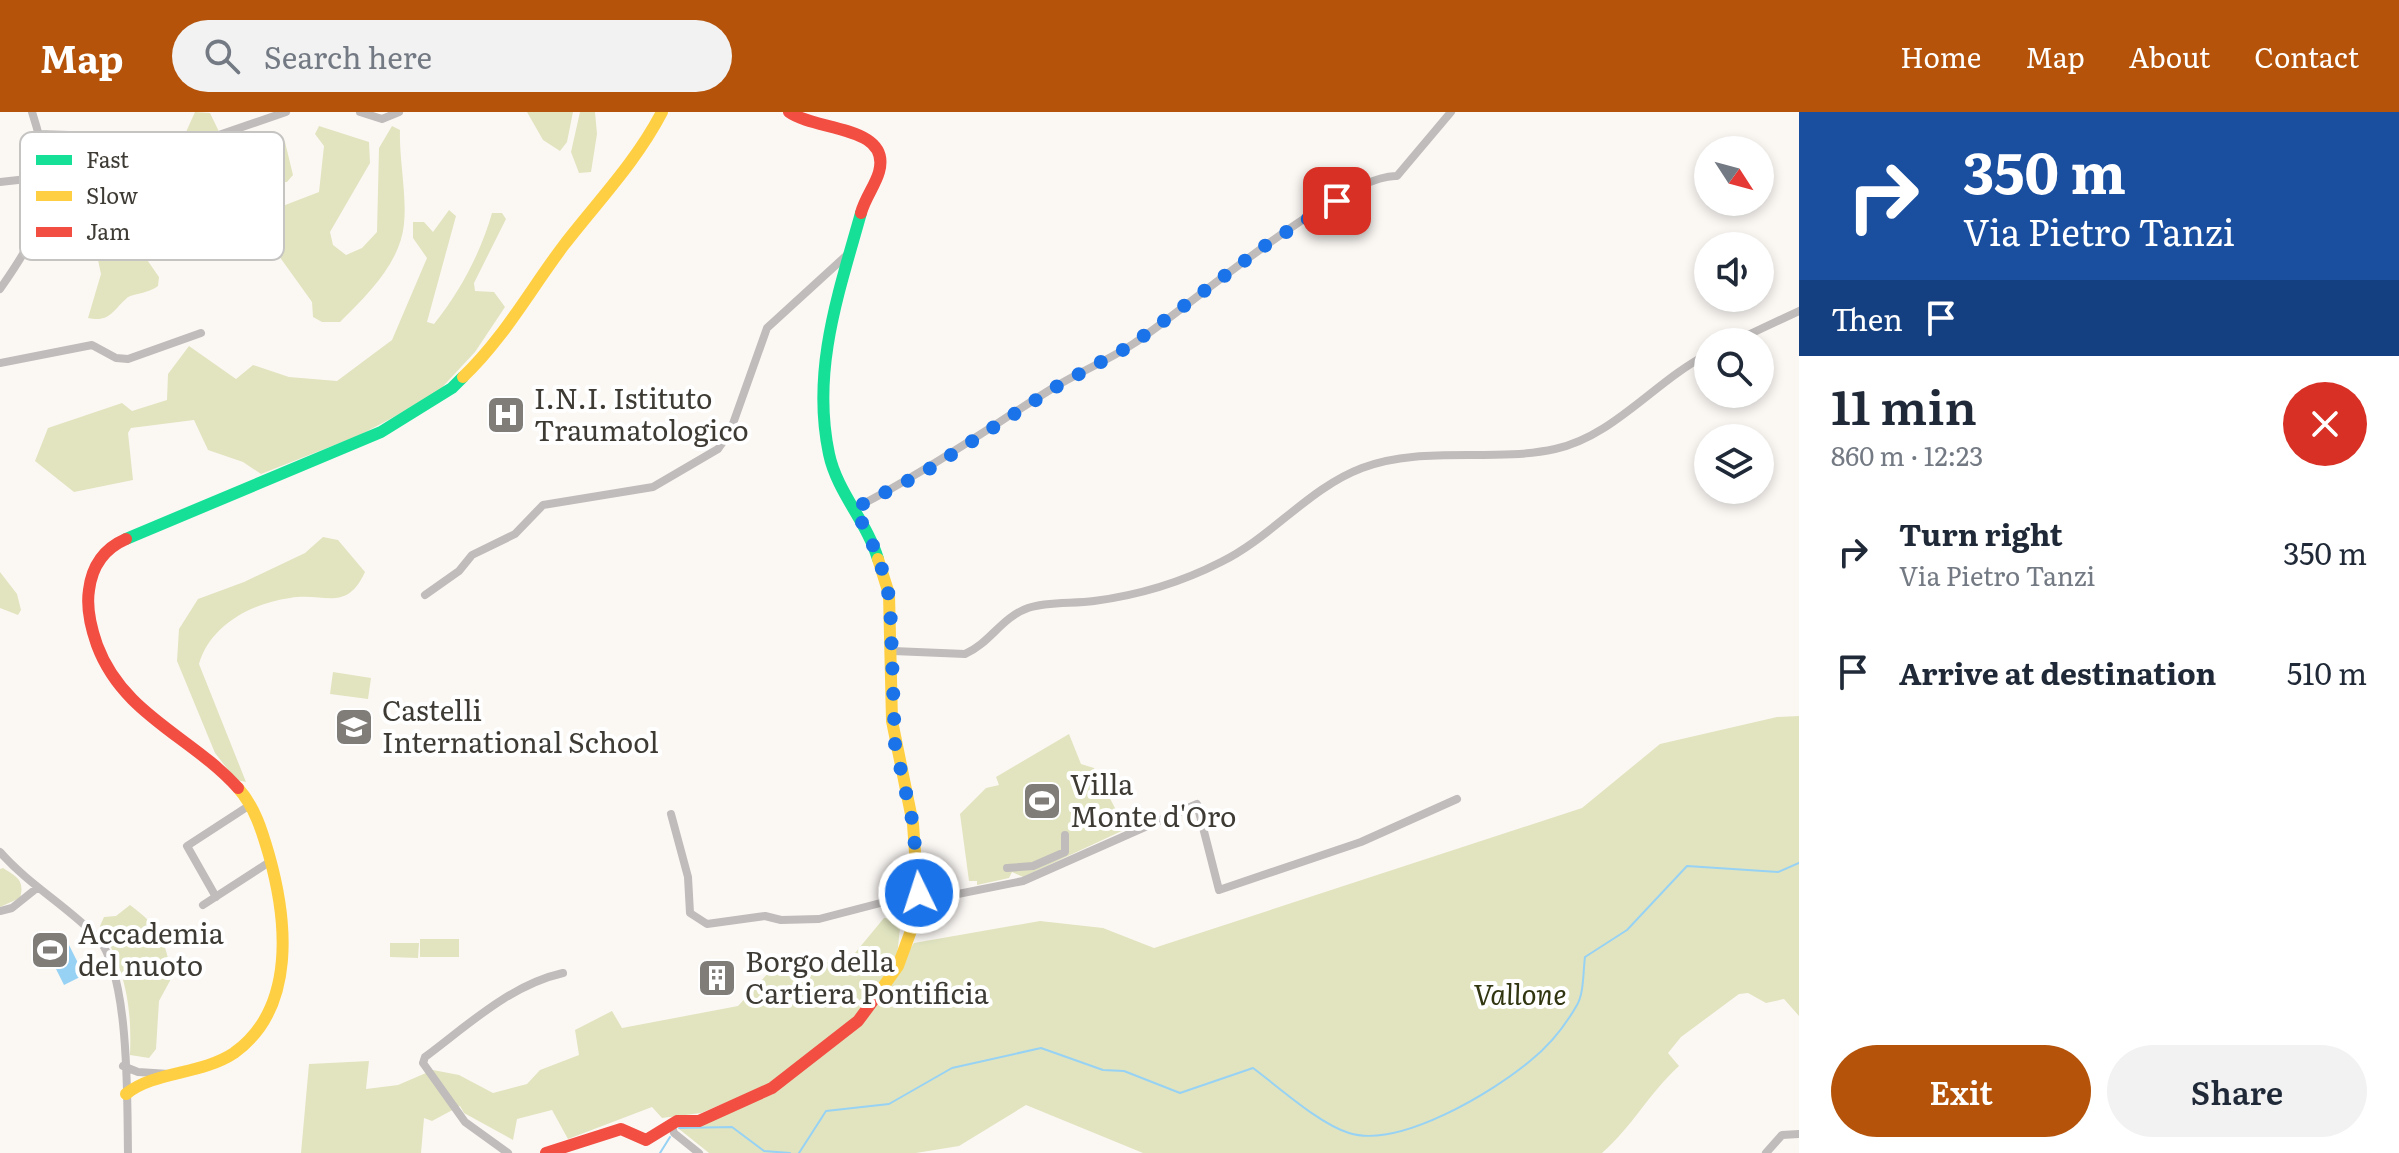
<!DOCTYPE html>
<meta charset="utf-8">
<style>
:root{--surface:#fff;--page:#f2f2f3;--text:#1f2937;--muted:#747a83;--accent:#b45309}
body{margin:0;font-family:Literata,serif;background:var(--page);color:var(--text);height:100vh;display:flex;flex-direction:column;font-size:30px;white-space:nowrap}
*{box-sizing:border-box;margin:0}
p{font-size:26px;color:var(--muted)}
.icon{flex:none;width:44px;height:44px;fill:none;stroke:currentColor;stroke-width:2;stroke-linecap:round;stroke-linejoin:round}
.map{position:relative;flex:1;overflow:hidden}
.drawer{display:flex;flex-direction:column;background:var(--surface);width:600px}
.drawer>*{flex:none}
.hud{background:#1a4fa0;color:#fff;overflow:hidden}
.needle{width:52px;rotate:126deg}
.tools{position:absolute;left:1694px;top:24px;display:grid;gap:16px}
.tools a{display:grid;place-items:center;width:80px;height:80px;border-radius:50%;background:var(--surface);box-shadow:0 4px 12px #0003;font-size:40px}
.pin{position:absolute;display:grid;place-items:center;width:68px;height:68px;color:#fff;margin:-34px;border-radius:16px;box-shadow:0 4px 12px #0006}
.me{position:absolute;width:88px;margin:-44px;rotate:356deg;stroke-linejoin:round;filter:drop-shadow(0 0 6px #0008)}
.turn{display:flex;align-items:center;gap:28px;height:168px;padding:0 32px;font-size:36px}
.turn .icon{width:104px;height:104px;stroke-width:2.5}
.turn b{display:block;font-size:56px;line-height:68px}
.then{display:flex;align-items:center;height:76px;padding:0 32px;background:#0003;gap:16px;font-size:30px}
.round{display:grid;place-items:center;flex:none;width:84px;height:84px;border-radius:42px;background:var(--page)}
.headline{display:flex;align-items:center;justify-content:space-between;height:136px;padding:0 32px}
h1{font-size:48px;font-weight:600;line-height:60px}
.action{display:flex;gap:16px;margin-top:auto;padding:16px 32px}
.action a{flex:1;height:92px;border-radius:48px;background:var(--accent);color:#fff;font-size:32px;font-weight:600;line-height:92px;text-align:center}
.action a+a{background:var(--page);color:var(--text)}
ul{padding:0;list-style:none}
li{display:flex;align-items:center;gap:24px;height:120px;padding:0 32px}
li div{flex:1}
li b{display:block;font-size:30px}
li em{font-style:normal}
header{display:flex;align-items:center;gap:48px;box-sizing:border-box;height:112px;padding:0 40px;background:var(--accent);color:#fff}
header strong{font-size:38px}
nav{display:flex;gap:44px;margin-inline-start:auto;font-size:28px}
.search{width:560px;height:72px;background:var(--page);display:flex;align-items:center;gap:20px;box-sizing:border-box;padding:0 28px;border-radius:44px;color:var(--muted);font-size:30px}
main{display:flex;flex:1;min-height:0}
.map>svg:first-child{display:block}
</style>
<header>
<strong>Map</strong>
<div class="search"><svg class="icon" aria-label="search" viewBox="0 0 24 24"><circle cx="10" cy="10" r="6"/><path d="M15 15l6 6"/></svg>Search here</div>
<nav><a>Home</a><a>Map</a><a>About</a><a>Contact</a></nav>
</header>
<main>
<div class="map">
<svg width="1799" height="1041" viewBox="0 0 1799 1041">
<rect width="100%" height="100%" fill="#fbf8f4"/>
<!-- green -->
<path fill="#e1e4bf" d="M195,0l15,1 14,29 22,-10 28,-1 11,11 8,33 -6,7 -26,1 -24,-20 -45,-22 -45,11 -3,-6 8,-11 34,-3z
M527,0h46l-6,30 -7,9 -17,-11z
M580,0h15l2,22 -6,38 -12,1 -8,-21z
M319,14l50,16 1,21 -40,69 3,13 13,10 16,-7 15,-16 2,-84 13,-22 8,4c-1,30 7,64 4,94 -4,40 -37,71 -64,98h-18l-9,-5 -1,-15 -38,-53 -7,-37 52,-20 5,-46 -9,-12z
M449,98l7,6 -29,106 7,2c26,-32 47,-72 58,-111h10l4,6 -32,64 1,8 19,1 11,15 -30,45 -40,43 -75,40 -99,39 -18,-12 -35,-12 -14,-30 -63,8 -3,5 5,47 -59,12 -39,-31 13,-33 74,-25 10,8 35,-11 1,-26 21,-28 47,33 17,-14 36,12 48,4 55,-41 35,-82 -14,-20v-16h11l9,10z
M120,113l5,3 34,49 -1,9c-11,8 -27,8 -31,12 -14,12 -17,25 -39,20l13,-44 -6,-28z
M323,425l15,3 27,32c-19,41 -40,20 -75,26 -38,5 -80,27 -91,66l47,118 -10,-2 -21,-27 -38,-92 2,-32 19,-30 46,-17 61,-29z
M0,460l17,22 4,16 -3,5 -18,-7z
M333,560l38,6 -3,21 -38,-5z
M1799,604v300l-15,-17 -18,4 -18,-10 -9,1 -58,43 -13,16 11,13c-29,26 -47,61 -77,87h-459l-117,-48 -67,41 -43,7h-207l-30,-24 94,-35 86,-69 55,-82 126,-22 63,7 51,20 428,-140 78,-64 117,-27z
M1069,622l12,30 13,4 32,61 -103,48 -11,-5 -3,6 -32,7v-4h-8l-9,-67 26,-26 13,-3 -3,-8z
M3,756c14,9 22,12 17,30l-20,9v-38z
M130,793c31,23 35,35 42,72l-13,24 -3,48 -7,9 -19,-3c2,-52 -5,-84 -30,-129l4,-9 12,-1z
M884,806h17l-4,39 -41,62 -86,65 -69,29 -39,5 -10,-11 -84,32 -16,-29 -35,9 -4,21 -49,-27 -4,-7 -28,15 -8,-3 -3,35h-120l8,-89 60,-3 -3,28 32,-4 35,-15 26,5 34,18 34,-9 13,-14 39,-15 -4,-25 37,-19 10,17 116,-22 33,-36 79,-11z
M420,827h39v18h-39z
M390,831h29l-1,15 -28,-1z"/>
<!-- water -->
<path fill="#97d2f4" d="M68,831l16,32 -20,10 -16,-32z"/>
<g fill="none" stroke-linecap="round" stroke-linejoin="round">
<!-- stream -->
<path stroke="#97d2f4" stroke-width="2" d="M679,1016l53,-1 32,24 26,2
M660,1041l10,-16
M799,1041l27,-42 63,-7 63,-36 89,-20 62,22 21,1 56,22 73,-25c27,20 65,55 96,65 50,16 144,-41 181,-72 19,-15 35,-35 47,-56 7,-12 6,-33 8,-48l42,-27 60,-64 91,6 21,-9"/>
<!-- street -->
<path stroke="#bfbcbb" stroke-width="8" d="M360,0l22,7 17,-7
M39,22l30,1 25,16 24,4 66,-16 26,-1 76,-26
M0,70l45,-5
M0,177c47,-67 58,-97 32,-177
M1733,230l66,-31
M0,251l92,-18 24,13 12,1 73,-26
M855,396c69,-35 132,-79 198,-120 26,-16 54,-27 80,-44 52,-34 211,-171 264,-168l54,-64
M425,483l34,-24 13,-16 43,-21 28,-29 110,-18 65,-38 12,-17 37,-104 81,-74
M893,539l72,3c24,-10 37,-37 63,-46 20,-7 45,-4 66,-7 46,-6 86,-18 127,-39 51,-25 88,-74 141,-94 60,-23 130,-5 193,-19 59,-13 100,-68 153,-95
M671,702l17,63 2,36 17,11 58,-8 16,4 38,-1 100,-26
M0,740c29,33 67,54 97,85 33,36 30,165 31,216
M1007,756l26,-2 32,-14v-17
M216,785l-29,-51 63,-41
M203,793l68,-44
M919,797l14,-10 90,-18 174,-77 22,86 142,-48 96,-43
M0,799l12,-3 25,-20
M123,954l15,6 31,2
M672,1014l2,7 25,20
M508,1041l-43,-31 -42,-59 2,-6c43,-32 85,-72 138,-84
M1766,1041l16,-18 17,-1"/>
<!-- fast -->
<path stroke="#16e098" stroke-width="12" d="M861,101c-22,79 -50,157 -32,241 8,38 38,68 49,105
M126,427l255,-107 71,-44 11,-11"/>
<!-- slow -->
<path stroke="#ffcf43" stroke-width="12" d="M463,265c41,-39 67,-87 101,-132 34,-44 72,-83 98,-133
M878,882l20,-28 21,-57 -6,-85 -21,-103 -3,-127 -11,-35
M126,982c28,-23 75,-19 108,-41 63,-45 53,-134 35,-198 -7,-24 -14,-48 -31,-67"/>
<!-- jam -->
<path stroke="#f24e42" stroke-width="12" d="M789,0c26,19 103,13 90,60 -4,14 -14,26 -18,41
M126,427c-23,10 -34,27 -37,51 -3,19 2,38 8,55 26,70 94,91 141,143
M546,1041l75,-24 25,11 31,-19h22l73,-33 86,-67 20,-27"/>
</g>
<g fill="none" stroke-linecap="round" stroke-linejoin="round">
<!-- route -->
<path stroke="#1a73e8" stroke-width="14" stroke-dasharray="0 25.2" d="M919,781l-6,-69 -18,-80 -5,-144 -11,-42 -24,-50 68,-35 136,-88 71,-39 140,-104 67,-41"/>
</g>
<!-- icons -->
<defs>
<symbol id="hospital-square" viewBox="-11 -11 22 22"><rect x="-9" y="-9" width="18" height="18" rx="4" fill="#807d78" stroke="#fff"/><path d="M-5-5h3v3.5h4V-5h3V5h-3V1.5h-4V5h-3Z" fill="#fff"/></symbol>
<symbol id="school-square" viewBox="-11 -11 22 22"><rect x="-9" y="-9" width="18" height="18" rx="4" fill="#807d78" stroke="#fff"/><path d="M0-5L7-2L0 1L-7-2ZM-4 1L0 2.5L4 1V4Q0 6-4 4Z" fill="#fff"/></symbol>
<symbol id="stadium-square" viewBox="-11 -11 22 22"><rect x="-9" y="-9" width="18" height="18" rx="4" fill="#807d78" stroke="#fff"/><path d="M0-5a6.5 5 0 1 0 0 10a6.5 5 0 1 0 0-10ZM-3.5-1.8h7v3.6h-7Z" fill="#fff"/></symbol>
<symbol id="building-square" viewBox="-11 -11 22 22"><rect x="-9" y="-9" width="18" height="18" rx="4" fill="#807d78" stroke="#fff"/><path d="M-4-6H4V6H1V3H-1V6H-4ZM-2.5-4.3h1.7v1.8h-1.7ZM.8-4.3h1.7v1.8H.8ZM-2.5-1h1.7V.8h-1.7ZM.8-1h1.7V.8H.8Z" fill="#fff"/></symbol>
</defs>
<g fill-rule="evenodd">
<use href="#hospital-square" x="484" y="281" width="44" height="44"/>
<use href="#school-square" x="332" y="593" width="44" height="44"/>
<use href="#stadium-square" x="1020" y="667" width="44" height="44"/>
<use href="#stadium-square" x="28" y="816" width="44" height="44"/>
<use href="#building-square" x="695" y="844" width="44" height="44"/>
</g>
<g text-anchor="middle" stroke-width="8" stroke-linejoin="round" paint-order="stroke">
<!-- poi labels -->
<g font-size="28" fill="#3e3b35" stroke="#fff" text-anchor="start">
<text x="534" y="297">I.N.I. Istituto<tspan x="534" dy="32">Traumatologico</tspan></text>
<text x="382" y="609">Castelli<tspan x="382" dy="32">International School</tspan></text>
<text x="1070" y="683">Villa<tspan x="1070" dy="32">Monte d'Oro</tspan></text>
<text x="78" y="832">Accademia<tspan x="78" dy="32">del nuoto</tspan></text>
<text x="745" y="860">Borgo della<tspan x="745" dy="32">Cartiera Pontificia</tspan></text>
</g>
<!-- park labels -->
<g font-size="28" font-style="italic" fill="#313510" stroke="#fff">
<text x="1520" y="893">Vallone</text>
</g>
</g>
<!-- legend -->
<rect x="20" y="20" width="264" height="128" rx="12" fill="#fff" stroke="#c5c4c2" stroke-width="2"/>
<rect x="36" y="43" width="36" height="10" fill="#16e098"/>
<rect x="36" y="79" width="36" height="10" fill="#ffcf43"/>
<rect x="36" y="115" width="36" height="10" fill="#f24e42"/>
<g font-size="22" fill="#3e3b35">
<text x="86" y="56">Fast</text>
<text x="86" y="92">Slow</text>
<text x="86" y="128">Jam</text>
</g>
</svg>
<div class="tools">
<a><svg class="needle" viewBox="-14 -14 28 28"><path d="M0-13l5 13h-10z" fill="#e53935"/><path d="M0 13l5-13h-10z" fill="#747a83"/></svg></a>
<a><svg class="icon" aria-label="sound" viewBox="0 0 24 24"><path d="M4 9h4l5-4v14l-5-4H4zM17 9q2 3 0 6"/></svg></a>
<a><svg class="icon" aria-label="search" viewBox="0 0 24 24"><circle cx="10" cy="10" r="6"/><path d="M15 15l6 6"/></svg></a>
<a><svg class="icon" aria-label="layers" viewBox="0 0 24 24"><path d="M12 4l9 5-9 5-9-5zM3 14l9 5 9-5"/></svg></a>
</div>
<div class="pin" style="left:1337px;top:89px;background:#d93025"><svg class="icon" aria-label="arrive" viewBox="0 0 24 24"><path d="M6 21V4h12l-3 4 3 4H6"/></svg></div>
<svg class="me" style="left:919px;top:781px" viewBox="-20 -20 40 40"><circle r="17" fill="#1a73e8" stroke="#fff" stroke-width="3"/><path d="M0-11L8 9 0 5-8 9z" fill="#fff"/></svg>
</div>
<section class="drawer">
<div class="hud">
<div class="turn"><svg class="icon" aria-label="right" viewBox="0 0 24 24"><path d="M7 20v-9h11M14 6l5 5-5 5"/></svg><div><b>350 m</b>Via Pietro Tanzi</div></div>
<div class="then">Then<svg class="icon" aria-label="arrive" viewBox="0 0 24 24"><path d="M6 21V4h12l-3 4 3 4H6"/></svg></div>
</div>
<div class="headline"><div><h1>11 min</h1><p>860 m · 12:23</p></div><a class="round" style="background:#d93025;color:#fff"><svg class="icon" aria-label="close" viewBox="0 0 24 24"><path d="M6 6l12 12M18 6L6 18"/></svg></a></div>
<ul>
<li><svg class="icon" aria-label="right" viewBox="0 0 24 24"><path d="M7 20v-9h11M14 6l5 5-5 5"/></svg><div><b>Turn right</b><p>Via Pietro Tanzi</p></div><em>350 m</em></li>
<li><svg class="icon" aria-label="arrive" viewBox="0 0 24 24"><path d="M6 21V4h12l-3 4 3 4H6"/></svg><div><b>Arrive at destination</b></div><em>510 m</em></li>
</ul>
<div class="action"><a>Exit</a><a>Share</a></div>
</section>
</main>
